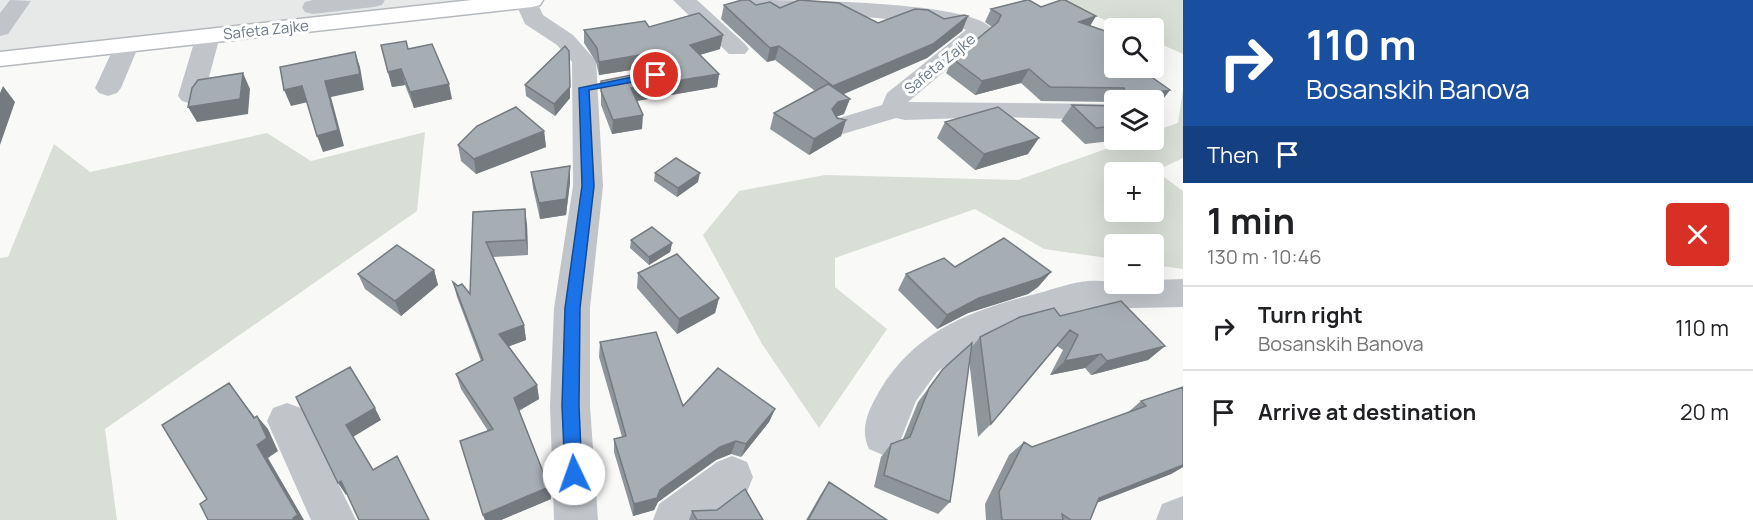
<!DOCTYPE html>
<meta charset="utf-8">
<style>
:root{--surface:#fff;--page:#f2f2f2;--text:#202124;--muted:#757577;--line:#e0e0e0}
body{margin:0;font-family:Manrope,sans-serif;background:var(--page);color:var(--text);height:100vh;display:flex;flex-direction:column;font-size:22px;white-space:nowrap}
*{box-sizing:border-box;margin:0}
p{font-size:20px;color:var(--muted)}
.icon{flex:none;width:33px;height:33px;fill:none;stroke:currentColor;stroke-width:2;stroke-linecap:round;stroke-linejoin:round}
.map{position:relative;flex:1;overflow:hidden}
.side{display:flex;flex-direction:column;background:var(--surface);width:570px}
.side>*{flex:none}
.banner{background:#1a4fa0;color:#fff;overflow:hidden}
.buttons{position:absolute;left:1104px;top:18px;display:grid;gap:12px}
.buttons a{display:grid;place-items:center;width:60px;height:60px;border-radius:6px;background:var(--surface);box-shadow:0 6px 24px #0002;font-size:30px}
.pin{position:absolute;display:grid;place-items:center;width:51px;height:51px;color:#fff;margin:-26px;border:3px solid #fff;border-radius:50%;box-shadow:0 2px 6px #0007}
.me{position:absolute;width:66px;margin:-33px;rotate:357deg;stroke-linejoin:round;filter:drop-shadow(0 0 4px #0008)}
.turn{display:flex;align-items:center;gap:21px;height:126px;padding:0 24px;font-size:27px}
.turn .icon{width:78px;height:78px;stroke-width:2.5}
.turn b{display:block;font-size:42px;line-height:51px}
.then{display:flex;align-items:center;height:57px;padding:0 24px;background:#0003;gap:12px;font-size:22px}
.round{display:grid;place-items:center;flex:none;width:63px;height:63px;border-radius:6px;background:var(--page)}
.summary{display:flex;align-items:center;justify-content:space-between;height:102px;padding:0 24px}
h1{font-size:36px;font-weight:700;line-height:45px}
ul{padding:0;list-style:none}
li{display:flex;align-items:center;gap:18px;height:84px;padding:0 24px;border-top:2px solid var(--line)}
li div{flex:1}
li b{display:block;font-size:22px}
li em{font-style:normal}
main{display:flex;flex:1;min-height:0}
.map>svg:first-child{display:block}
</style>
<main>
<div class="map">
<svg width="1183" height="520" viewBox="0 0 1183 520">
<rect width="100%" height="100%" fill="#f9faf8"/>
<!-- built -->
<path fill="#e7e9e8" d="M0,0h532l-532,57z"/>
<!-- green -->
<path fill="#d9ded7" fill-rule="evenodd" d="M1057,0h126v54l-29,-13v-13h-30z
M1183,90v68l-27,13 27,20v78l-29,-4v-21h-40v15l-70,-10 -69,-40 -140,49v29l52,42 -68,99 -57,-84 -59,-109 36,-44 86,-16 193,5 113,-40h23v-9l24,-8zM1114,172h40v40h-40z
M425,132l-8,79 -312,218 12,91h-117v-262l8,-1 46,-113 36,28 177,-39 44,28z"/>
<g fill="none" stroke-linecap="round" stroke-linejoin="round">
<defs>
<path id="major" d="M472,0h71l-3,5 -8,2 -532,59v-14z"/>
</defs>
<!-- major casing -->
<use href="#major" stroke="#b5b9bd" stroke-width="3"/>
<!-- minor -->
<path fill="#c1c5c9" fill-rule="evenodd" d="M10,0l21,1 -23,33 -8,2v-23z
M313,0h72l-3,5 -8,2 -61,7 -8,-2 -3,-5 3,-5z
M514,0h22l7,15 30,20 23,26 7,125 -13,122v98l8,114h-44l-4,-114 4,-98 19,-122 -1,-124 -15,-17 -32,-21z
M673,0h24l48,44 4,5 -4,5h-16z
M742,0c42,0 229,0 250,29l-3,5 -81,68 206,2v16l-120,-3 -89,3 -9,-2 -53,16 -10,-2 -4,-6 4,-6 49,-15 5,-12 79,-63 -12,-5 -201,-18 -8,-2z
M208,29l8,2 4,5 -16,60 -4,5 -9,3 -9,-3 -4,-5 18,-60 4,-5z
M127,38l8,2 4,5 -18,43 -4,5 -9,3 -9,-3 -4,-5 20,-43 4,-5z
M1183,279v28l-98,2 -78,21 -39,19 -31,23 -21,29 -19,48 -14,6 -14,-6c-10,-21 0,-40 11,-59 37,-61 93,-80 159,-97 15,-4 33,-11 49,-12 23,-1 41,3 66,3v-4z
M287,403l14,5 55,112h-45l-44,-99 6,-13z
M732,456l15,6 6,15 -6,15 -36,28h-58l6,-16 58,-42z
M1183,496v24h-27l6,-16z"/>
<!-- major -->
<use href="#major" fill="#fff" fill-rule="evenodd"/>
</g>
<!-- wall -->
<path fill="#8f969b" d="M724,5h32l122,18 66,-4 24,-3 -6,15 -35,27 -84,36 1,20 -8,3 10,3 -5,16 -32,19 -39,-26 4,-16 41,-22 -40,-31 -8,2 -46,-43z
M1041,7l55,9 -6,10 53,45 27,19 -11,14 -5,1v-5h-40v4v-2l-73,-1 -20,-18 -46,12 -29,-22 7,-14 39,-32 -7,-5 6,-13z
M649,27l71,22 -20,6 19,19 -2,13 -80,14 5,28 -30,5 -11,-29v-24l65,-12 -10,-3 -57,9 -3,-13 -12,-19v-13z
M381,45l27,4 44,50 -38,9 -9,-23 -13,2z
M525,85l45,13 -15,18 -29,-20z
M1072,105l42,4v31h7h-1l-35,4 -24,-23z
M945,122l83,32 -53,16 -38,-32z
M544,131l2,16 -70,27 -15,-13 -3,-16z
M531,172l39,10 -4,33 -26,4 -7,-31z
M655,173l43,9 -21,15 -23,-16z
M473,212l54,12 1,31 -35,2 31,68 2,15 -17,6 28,39 2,14 -20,12 30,76 2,12 -50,21h-16l-2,-5 5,-84 -27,-42 -5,-15 25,-13 -24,-64 -4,-15 17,12z
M631,240l41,3 -2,9 -21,13 -19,-17z
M955,267l96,5 -13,15 -10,7 -60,19 -31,16 -39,-39 8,-16z
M434,270l4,15 -37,31 -36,-27 -7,-15z
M638,273l81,25 -4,15 -38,21 -40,-46z
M1060,316l105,30 -17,14 -57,15 -6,-7 -35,7 13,-25 -6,-4 -66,78 -13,13 -9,-77 -19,142 -12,12 -64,-27 7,-30 10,-13 12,-5 15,-37 25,-33 28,-21 9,-11z
M600,342l83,64 92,3 -6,13 -28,35 -10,-3 -15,6 -58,42 -4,8 -21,6 -19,-64v-13l8,-2 -23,-80z
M1183,387v80l-12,7 -75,29 -6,17h-104l-1,-16 24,-49 15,-13 8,5 94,-33 15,-13z
M829,482l58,38h-81l15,-26z
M692,511l71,9h-74z"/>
<!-- shaded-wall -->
<path fill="#747a7e" d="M968,16l-6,15 -35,27 -99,43 5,-15z
M1096,16l-8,13 -9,-7z
M723,35l-3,14 -32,9 2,-13z
M779,46l-4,14 -8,2 3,-14z
M355,52l5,15 4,23 -33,7 13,49 -21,6 -6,-16 8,-55z
M657,52l-1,14 -57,9v-13z
M570,63v35l-15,18 -1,-12z
M401,69l4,16 -13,2 -4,-15z
M1029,69l-8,14 -46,12 7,-14z
M243,73l7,16 -2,25 -51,8 -9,-15z
M719,74l-2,13 -87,15 1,-14z
M449,84l3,15 -38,9 -4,-16z
M3,86l12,16 -15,43v-52z
M302,86l6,16 -17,4 -7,-16z
M1170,90l-11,14 -5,1v-5h-30l2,-3z
M850,99l-6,15 -12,4v-9l6,-7z
M643,115l-1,14 -30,5 1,-14z
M846,120l-5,16 -32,19 5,-16z
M544,131l2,16 -70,27 -2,-15z
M1039,138l-11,16 -53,16 9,-16z
M570,166v16l-4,33 -26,4 -1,-16z
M700,173l-2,9 -21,15 1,-9z
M525,209l2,15 1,31 -2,-15z
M672,243l-2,9 -21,13v-8z
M434,270l4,15 -37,31 -6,-15z
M1051,272l-13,15 -10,7 -60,19 -31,16 10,-14 32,-17z
M719,298l-4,15 -38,21 2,-15z
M524,325l2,15 -24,9 -3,-15z
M1165,346l-17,14 -57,15 16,-14z
M1101,354l-16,14 -35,7 15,-14z
M229,383l34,45 -6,-12 11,13 10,22 -10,7 36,62h-10l-37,-75 -3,-27z
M537,385l2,14 -23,13 -2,-14z
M375,408l6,12 -28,17 -7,-12z
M775,409l-6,13 -28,35 5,-13z
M736,441l-5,13 -15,6 -58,42 -4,8 -21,6 1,-12 26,-14 60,-43z
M1183,465v2l-12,7 -90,35 18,-11z
M341,481l8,12 -3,2 -8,-12z
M549,487l2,12 -50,21h-16l-2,-5z"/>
<!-- building -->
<path fill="#a6aeb4" stroke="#747a7e" stroke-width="1.5" d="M742,0h7l7,5 14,-3 10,6 19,-8 40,3 39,20 37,-14 13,1 16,9 20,-4 4,1 -35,28 -100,42 -54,-40 -9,2 -46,-43z
M1027,0h2l12,7 20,-7h4l31,16 -17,6 35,12v34h31l-2,3 27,19 -44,7 -2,-9 -74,-1 -21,-18 -47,12 -29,-22 45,-37 3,-7 -10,-6z
M699,13l24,22 -33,10 29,29 -88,14 12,27 -30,5 -12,-29v-10l66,-13 4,-8 -4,-6 -10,-2 -58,10 -2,-14 -13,-18 61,-9 4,6z
M406,41l2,8 24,-5 17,40 -39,8 -9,-23 -13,3 -7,-27z
M565,46l4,5 1,36 -16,17 -29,-19z
M1154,46l4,2 -4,6z
M355,52l5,22 -35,7 13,49 -21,6 -15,-50 -18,4 -4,-23z
M243,73l-3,26 -52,8 4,-19 6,-8z
M828,84l22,15 -12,3 -6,7 5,9 9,2 -32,19 -40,-26z
M1072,105l40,1 2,3v17l-18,2z
M516,107l28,24 -70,28 -16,-14 19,-19z
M998,107l41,31 -55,16 -39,-32z
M676,158l24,15 -22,15 -23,-15z
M570,166l-4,33 -27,4 -8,-31z
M525,209l1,31 -40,2 38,83 -25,9 38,51 -23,13 35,89 -66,28 -23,-74 33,-12 -37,-55 27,-14 -30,-78 5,4 4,-2 8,10 3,-82z
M652,227l20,16 -23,14 -18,-17z
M1004,238l47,34 -10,6 -62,20 -32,17 -41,-41 38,-16 11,9z
M397,245l37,25 -39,31 -37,-27z
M677,254l42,44 -40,21 -41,-46z
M1121,301l44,45 -58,15 -6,-7 -36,7 13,-26 -8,-5 -79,94 -11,-87 40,-20 34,-9 6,8z
M656,332l27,74 35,-38 57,41 -29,35 -10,-3 -16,6 -60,43 -3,8 -23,6 -20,-65 12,-3 -26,-94z
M972,343l-18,133 -4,26 -66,-27 7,-31 19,-7 19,-49 14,-19z
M350,367l25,41 -29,17 27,45 24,-14 32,64h-70l-18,-39 -3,2 -42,-86z
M229,383l25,35 3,-2 10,22 -10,7 41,70 -5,3 1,2h-86l-8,-16 7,-5 -45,-74z
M1183,387v78l-84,33 -9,22h-19l-9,-6 1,6h-61l-3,-28 25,-50 8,5 114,-41 -5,-5z
M829,482l58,38h-79z
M745,489l18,31h-66l-5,-9 25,-1z"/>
<!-- route -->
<path fill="#1a73e8" stroke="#114b97" stroke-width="1.5" d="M656,72l5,3 -1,2 -71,13 5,96 -14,122 -1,98 3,68 -2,6 -6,3 -6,-3 -3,-6 -3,-68 3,-98 17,-122 -3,-98z"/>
<g text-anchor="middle" stroke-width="6" stroke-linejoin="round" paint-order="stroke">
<!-- far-street labels -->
<g font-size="15" fill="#6b7886" stroke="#fff">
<text transform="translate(266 30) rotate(-6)" y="5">Safeta Zajke</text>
<text transform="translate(940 64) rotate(-39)" y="5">Safeta Zajke</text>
</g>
</g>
</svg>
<div class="buttons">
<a><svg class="icon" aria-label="search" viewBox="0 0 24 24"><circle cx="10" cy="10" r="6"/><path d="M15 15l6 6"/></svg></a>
<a><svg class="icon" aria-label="layers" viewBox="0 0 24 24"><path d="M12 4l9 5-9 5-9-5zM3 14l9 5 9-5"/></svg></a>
<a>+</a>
<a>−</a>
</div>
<div class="pin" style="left:656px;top:75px;background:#d93025"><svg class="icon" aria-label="arrive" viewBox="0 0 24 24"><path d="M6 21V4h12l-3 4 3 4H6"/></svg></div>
<svg class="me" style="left:574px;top:474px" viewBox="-20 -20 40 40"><circle r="19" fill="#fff"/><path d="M0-13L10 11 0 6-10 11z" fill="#1a73e8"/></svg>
</div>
<section class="side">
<div class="banner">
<div class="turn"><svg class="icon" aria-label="right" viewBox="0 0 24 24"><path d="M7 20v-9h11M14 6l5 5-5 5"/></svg><div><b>110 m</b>Bosanskih Banova</div></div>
<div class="then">Then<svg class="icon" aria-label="arrive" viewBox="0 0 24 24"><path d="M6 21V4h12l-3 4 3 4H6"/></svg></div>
</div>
<div class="summary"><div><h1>1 min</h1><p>130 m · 10:46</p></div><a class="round" style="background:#d93025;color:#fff"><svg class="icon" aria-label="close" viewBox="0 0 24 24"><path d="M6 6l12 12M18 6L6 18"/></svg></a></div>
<ul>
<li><svg class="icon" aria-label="right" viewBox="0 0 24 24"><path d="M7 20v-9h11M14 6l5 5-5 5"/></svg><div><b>Turn right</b><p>Bosanskih Banova</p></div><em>110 m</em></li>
<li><svg class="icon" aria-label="arrive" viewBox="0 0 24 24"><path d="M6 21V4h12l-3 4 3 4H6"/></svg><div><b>Arrive at destination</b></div><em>20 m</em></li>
</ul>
</section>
</main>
